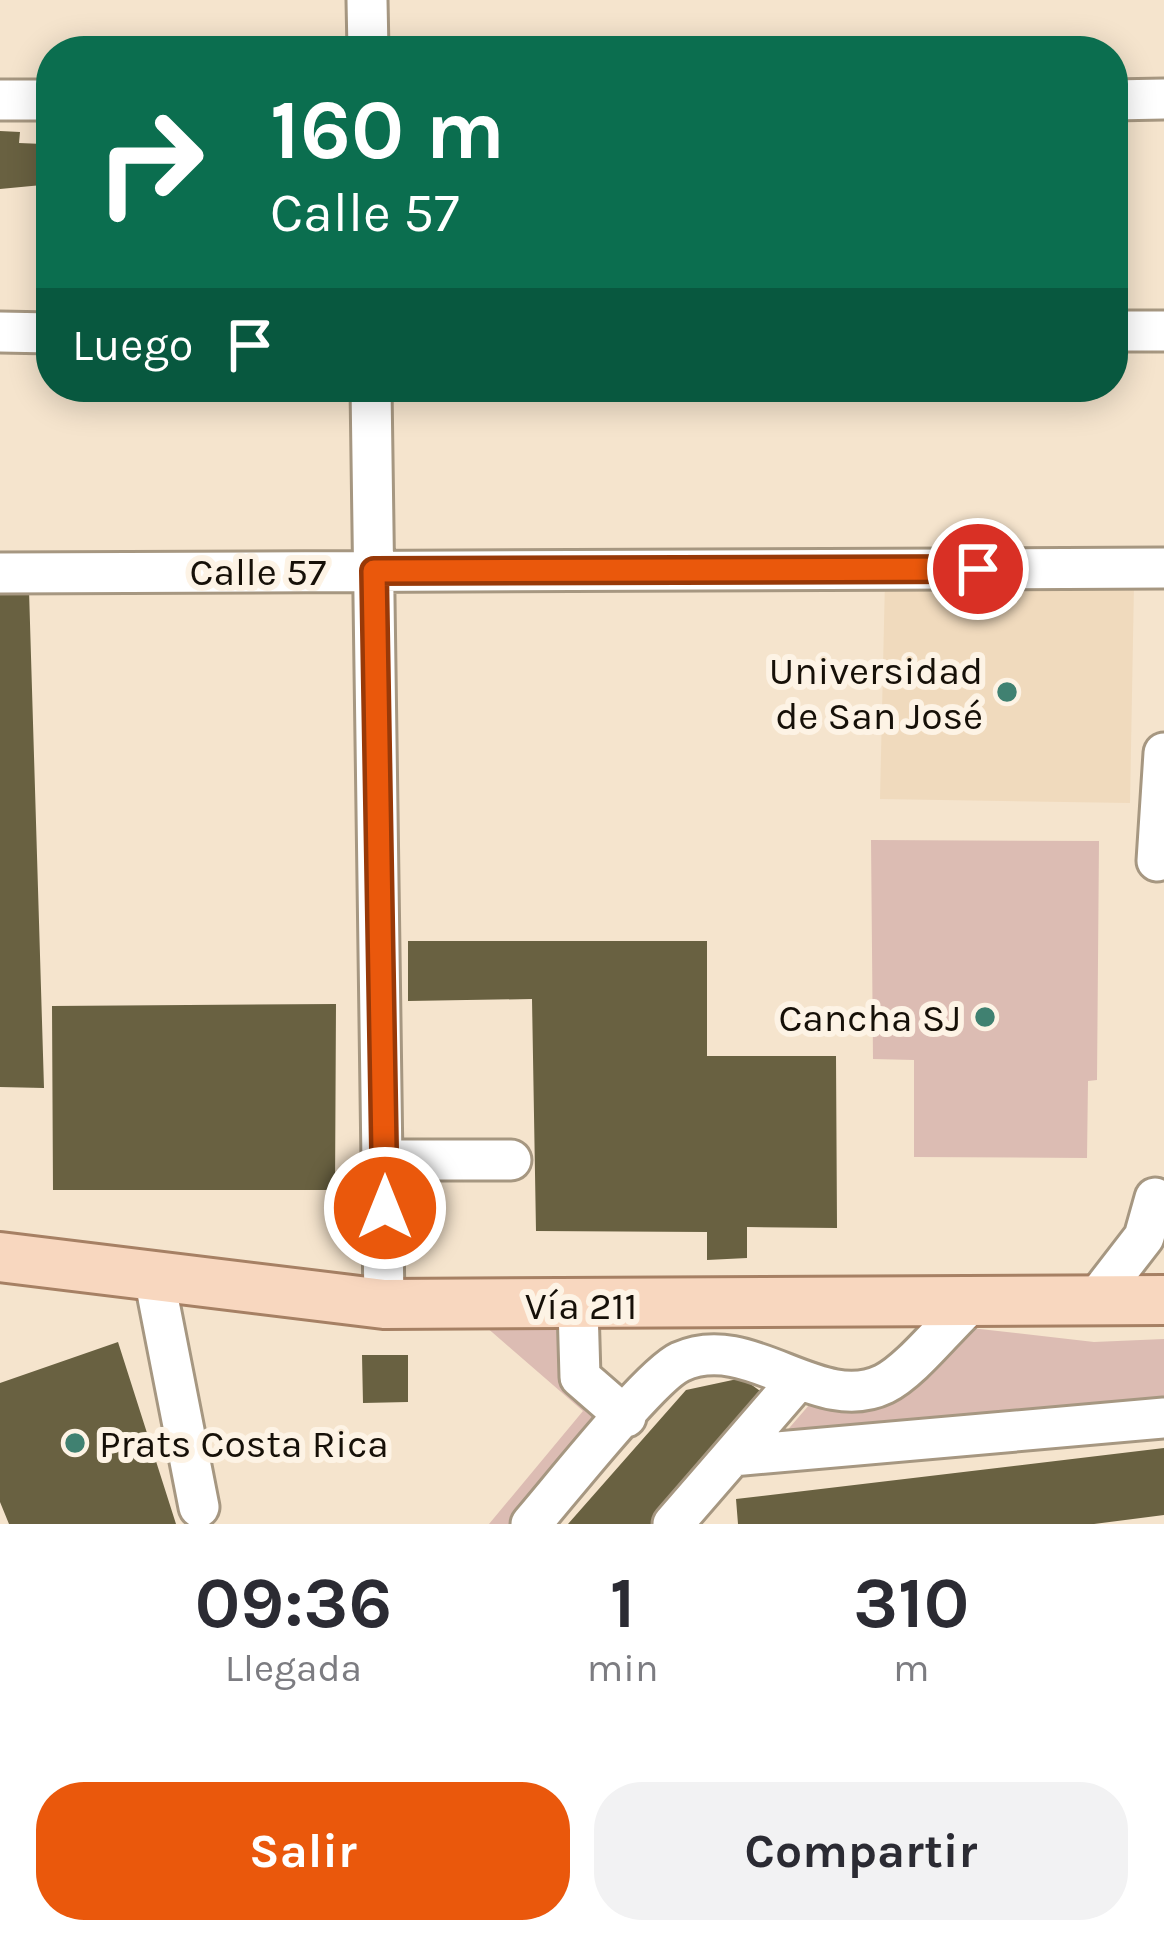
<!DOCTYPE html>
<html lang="es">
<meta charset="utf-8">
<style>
:root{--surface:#fff;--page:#f2f2f3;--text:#2b2b33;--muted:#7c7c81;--accent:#ea580c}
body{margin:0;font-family:Karla,sans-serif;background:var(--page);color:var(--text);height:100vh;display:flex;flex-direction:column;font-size:45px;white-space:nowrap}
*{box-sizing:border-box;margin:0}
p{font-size:39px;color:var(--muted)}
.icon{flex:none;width:66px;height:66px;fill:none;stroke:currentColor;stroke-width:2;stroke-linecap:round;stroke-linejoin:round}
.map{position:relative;height:1524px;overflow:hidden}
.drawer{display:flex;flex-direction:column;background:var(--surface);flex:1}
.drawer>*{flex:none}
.banner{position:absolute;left:36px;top:36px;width:1092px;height:366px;border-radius:48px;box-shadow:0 6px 30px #0003;background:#0b6e4f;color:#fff;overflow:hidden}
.pin{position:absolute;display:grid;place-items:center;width:102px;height:102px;color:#fff;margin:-51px;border:6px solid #fff;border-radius:50%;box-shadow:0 3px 12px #0007}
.me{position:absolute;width:132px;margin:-66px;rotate:0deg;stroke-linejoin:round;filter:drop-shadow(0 0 9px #0008)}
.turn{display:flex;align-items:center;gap:42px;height:252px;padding:0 36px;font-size:54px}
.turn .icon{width:156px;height:156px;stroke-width:2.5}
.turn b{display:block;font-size:84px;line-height:102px}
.then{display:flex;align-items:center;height:114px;padding:0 36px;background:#0003;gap:24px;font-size:45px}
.eta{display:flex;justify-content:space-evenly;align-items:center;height:204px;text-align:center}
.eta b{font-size:72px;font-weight:700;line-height:84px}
.primary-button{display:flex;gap:24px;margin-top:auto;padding:24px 36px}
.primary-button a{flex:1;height:138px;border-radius:48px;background:var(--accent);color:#fff;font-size:48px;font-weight:700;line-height:138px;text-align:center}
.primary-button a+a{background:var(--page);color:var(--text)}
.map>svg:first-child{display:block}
</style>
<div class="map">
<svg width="1164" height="1524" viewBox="0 0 1164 1524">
<rect width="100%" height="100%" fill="#f5e4cd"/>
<!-- built -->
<path fill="#f0dabd" d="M885,580l249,4 -4,219 -250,-4z"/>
<!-- green -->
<path fill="#dcbcb3" d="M871,840l228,1 -2,239 -9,1 -1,77 -173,-1v-97l-41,-1z
M485,1326l79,1 -2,45 36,41 -89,111h-20l94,-113z
M971,1328l123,14 70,-3v68l-380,27 32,-37z"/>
<!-- building -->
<path fill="#696141" d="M45,124h6v71h-7z
M0,131l20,1 -1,11 24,1 -1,41 -42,4z
M29,590l15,498 -44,-1v-496z
M408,941h299v115h129l1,172 -90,-1v31l-40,2v-28l-171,-1 -4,-232 -124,2z
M336,1004l-1,186h-282l-1,-184z
M118,1342l58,182h-167l-9,-22v-119z
M362,1355h46v47l-45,1z
M742,1378l25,18 -113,128h-86l118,-134z
M1164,1448v67l-70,9h-356l-2,-25z"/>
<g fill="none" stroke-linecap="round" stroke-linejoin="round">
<defs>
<path id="minor" d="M367,0l1,51
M0,100h51
M1113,100l51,-1
M1113,331h51
M0,332l51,1
M371,387l13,917
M0,573l1164,-5
M1157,861l7,-108
M385,1160h126
M154,1277l45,230
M1093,1303l51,-66 11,-39
M578,1307l2,70 46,40
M732,1456l65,-75
M531,1524c28,-32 119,-148 149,-162 70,-32 138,54 204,22 28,-14 62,-59 87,-81
M673,1524l59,-68 432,-38"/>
<path id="major" d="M0,1257l384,47 780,-4"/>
</defs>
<!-- minor casing -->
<use href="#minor" stroke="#a69781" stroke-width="45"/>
<!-- major casing -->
<use href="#major" stroke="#a68064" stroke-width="54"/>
<!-- minor -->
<use href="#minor" stroke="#fff" stroke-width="39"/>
<!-- major -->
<use href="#major" stroke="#f8d7bf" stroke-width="48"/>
</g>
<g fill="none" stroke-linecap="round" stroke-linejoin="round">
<defs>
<path id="route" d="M385,1208l-11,-637 604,-2"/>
</defs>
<!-- route casing -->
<use href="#route" stroke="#983908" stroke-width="30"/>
<!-- route -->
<use href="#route" stroke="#ea580c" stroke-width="21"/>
</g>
<!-- markers -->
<g fill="#408171" stroke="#fdf3e5" stroke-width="4.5">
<circle cx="1007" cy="692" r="12"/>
<circle cx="985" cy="1017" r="12"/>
<circle cx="75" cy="1443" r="12"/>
</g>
<g text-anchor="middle" stroke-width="12" stroke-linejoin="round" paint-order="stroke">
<!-- street labels -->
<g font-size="39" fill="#161008" stroke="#fdf3e5">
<text x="258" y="585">Calle 57</text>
<text x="581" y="1319">Vía 211</text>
</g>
<!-- poi labels -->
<g font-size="39" fill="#161008" stroke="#fdf3e5" text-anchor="end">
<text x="983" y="684">Universidad<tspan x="983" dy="45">de San José</tspan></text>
<text x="961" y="1031">Cancha SJ</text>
<text x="99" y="1457" text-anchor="start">Prats Costa Rica</text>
</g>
</g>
</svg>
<div class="pin" style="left:978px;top:569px;background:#d93025"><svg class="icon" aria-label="arrive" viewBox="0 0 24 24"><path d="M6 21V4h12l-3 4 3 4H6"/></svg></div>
<svg class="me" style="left:385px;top:1208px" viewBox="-20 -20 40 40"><circle r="17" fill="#ea580c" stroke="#fff" stroke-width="3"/><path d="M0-11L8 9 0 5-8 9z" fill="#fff"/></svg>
<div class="banner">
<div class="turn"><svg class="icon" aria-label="right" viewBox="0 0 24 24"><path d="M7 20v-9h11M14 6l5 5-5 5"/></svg><div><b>160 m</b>Calle 57</div></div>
<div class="then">Luego<svg class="icon" aria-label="arrive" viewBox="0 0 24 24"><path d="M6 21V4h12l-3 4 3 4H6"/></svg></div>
</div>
</div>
<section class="drawer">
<div class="eta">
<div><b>09:36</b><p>Llegada</p></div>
<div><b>1</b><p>min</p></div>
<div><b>310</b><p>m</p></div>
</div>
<div class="primary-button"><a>Salir</a><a>Compartir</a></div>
</section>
